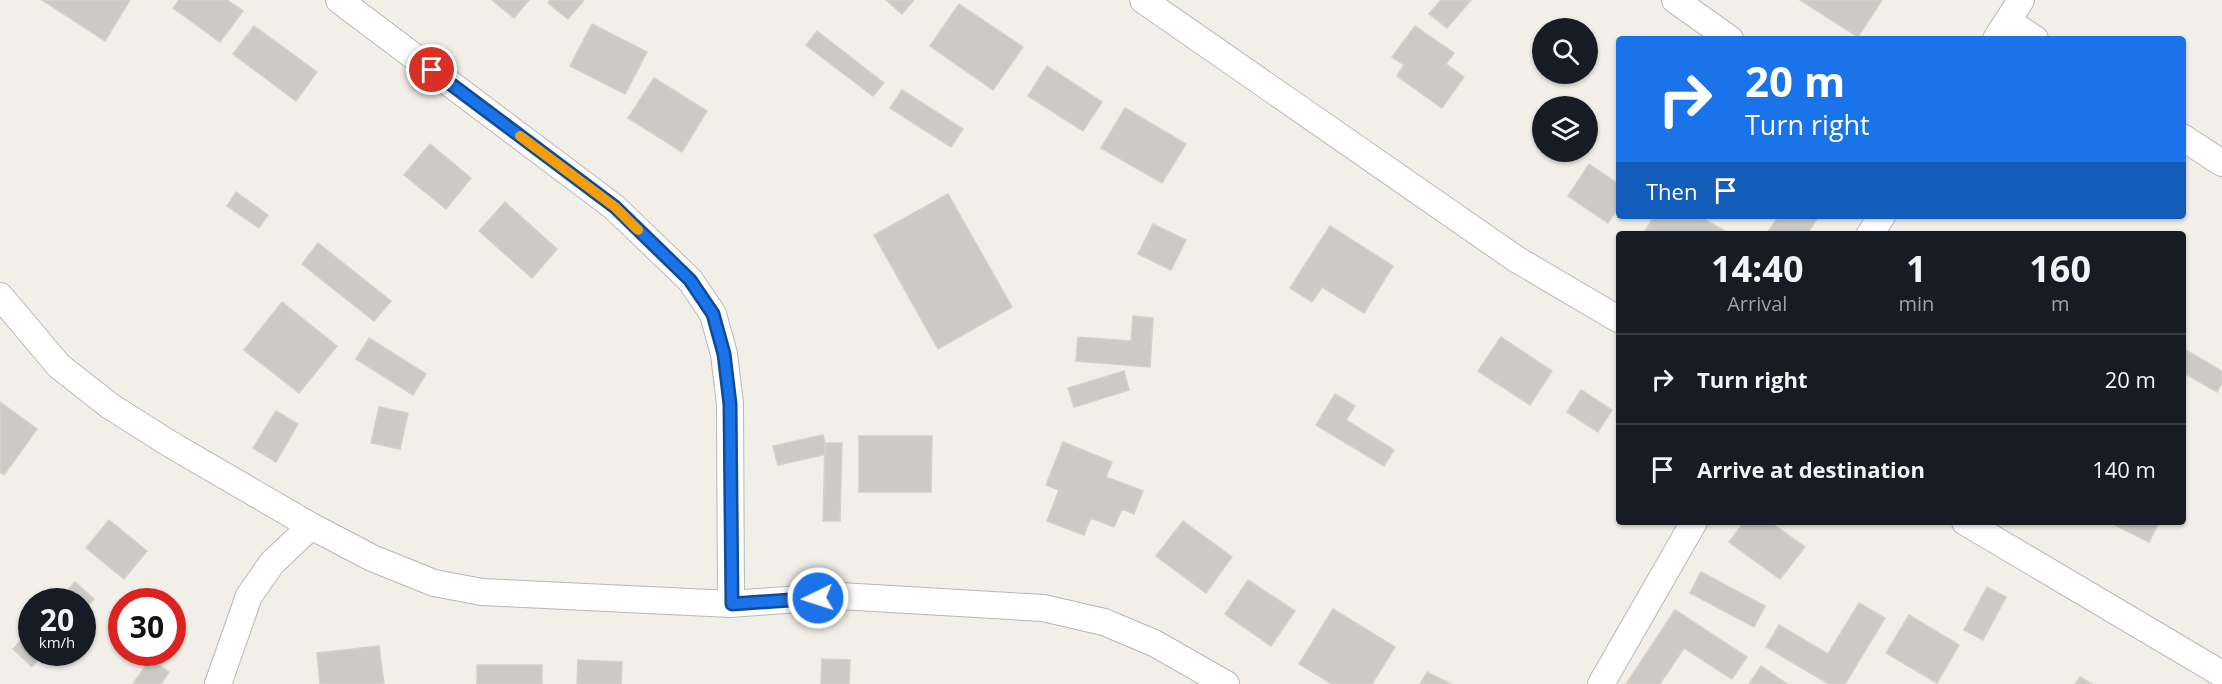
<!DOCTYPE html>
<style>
:root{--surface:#171b24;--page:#20242c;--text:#f1f3f6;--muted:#9ea1a6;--line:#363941}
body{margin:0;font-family:"Open Sans",sans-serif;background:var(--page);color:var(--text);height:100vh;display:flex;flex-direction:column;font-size:22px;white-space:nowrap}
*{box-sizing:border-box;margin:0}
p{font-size:20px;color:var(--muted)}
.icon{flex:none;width:33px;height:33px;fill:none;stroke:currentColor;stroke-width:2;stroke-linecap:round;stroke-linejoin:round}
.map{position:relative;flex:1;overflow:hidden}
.drawer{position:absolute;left:1616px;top:231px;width:570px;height:294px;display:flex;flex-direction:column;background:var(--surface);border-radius:6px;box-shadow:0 2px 4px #0004}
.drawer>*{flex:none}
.banner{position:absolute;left:1616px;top:36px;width:570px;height:183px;border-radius:6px;box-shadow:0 2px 4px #0004;background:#1a73e8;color:#fff;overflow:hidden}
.tools{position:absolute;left:1532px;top:18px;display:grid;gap:12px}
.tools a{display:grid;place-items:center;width:66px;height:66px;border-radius:50%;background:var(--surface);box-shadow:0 2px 4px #0004;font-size:30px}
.speed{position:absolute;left:18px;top:588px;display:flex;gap:12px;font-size:30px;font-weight:700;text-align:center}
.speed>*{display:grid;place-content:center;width:78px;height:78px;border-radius:50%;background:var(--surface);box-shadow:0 2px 4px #0004;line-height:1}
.speed small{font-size:15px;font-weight:400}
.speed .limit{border:9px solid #d22;background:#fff;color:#111}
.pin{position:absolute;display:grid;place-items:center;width:51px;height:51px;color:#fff;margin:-26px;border:3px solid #fff;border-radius:50%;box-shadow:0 2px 6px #0007}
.me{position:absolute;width:66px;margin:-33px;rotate:266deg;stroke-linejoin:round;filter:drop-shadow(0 0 4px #0008)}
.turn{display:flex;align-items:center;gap:21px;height:126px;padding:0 30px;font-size:27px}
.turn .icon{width:78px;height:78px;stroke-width:2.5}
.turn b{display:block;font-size:42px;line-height:51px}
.then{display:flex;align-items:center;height:57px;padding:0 30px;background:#0003;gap:12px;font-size:22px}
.eta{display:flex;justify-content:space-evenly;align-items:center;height:102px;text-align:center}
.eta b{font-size:36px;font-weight:700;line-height:42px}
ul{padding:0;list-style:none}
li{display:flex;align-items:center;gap:18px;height:90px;padding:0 30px;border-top:2px solid var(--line)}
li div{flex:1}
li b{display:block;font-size:22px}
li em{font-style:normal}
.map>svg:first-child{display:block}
</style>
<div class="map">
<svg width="2222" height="684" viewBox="0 0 2222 684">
<rect width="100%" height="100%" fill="#f1efe8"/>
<!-- building -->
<path fill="#cccac5" stroke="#d6d1c6" stroke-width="1.5" d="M42,0h88l-25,41z
M179,0h48l16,11 -23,31 -47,-34z
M492,0h37l-15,18z
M550,0h34l-16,19 -20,-16z
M886,0h28l-12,14z
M1441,0h30l-24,28 -18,-14z
M1800,0h82l-24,37z
M959,4l64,43 -30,43 -63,-44z
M592,24l55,28 -22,42 -55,-28z
M254,26l63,46 -21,29 -63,-47z
M1415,26l39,27 -8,11 18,13 -22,31 -45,-32 7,-11 -12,-8z
M817,31l67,52 -11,13 -67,-51z
M1047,66l55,36 -19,29 -55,-35z
M654,78l53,33 -25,41 -54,-34z
M902,90l61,39 -12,18 -61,-39z
M1125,108l61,36 -24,39 -61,-35z
M430,144l41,34 -25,31 -42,-34z
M1589,164l29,20v24l-10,15 -40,-27z
M236,192l32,23 -9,13 -32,-22z
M948,194l64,113 -74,42 -64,-114z
M505,202l52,47 -25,29 -53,-47z
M1654,216h45l31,18h-79l-6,-3z
M1779,216h40l-12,18h-41z
M1153,224l33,16 -15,30 -33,-16z
M1330,226l63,40 -29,47 -42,-26 -10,15 -22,-14z
M318,243l73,58 -17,20 -72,-57z
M282,302l55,44 -38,47 -55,-43z
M1133,316l20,2 -3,49 -74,-6 2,-24 53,4z
M1501,337l51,34 -22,34 -52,-34z
M369,338l57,36 -13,21 -57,-36z
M2184,349l38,22v12l-5,9 -35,-20z
M1124,371l5,19 -55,17 -6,-19z
M1581,390l31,20 -14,22 -31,-20z
M1335,394l20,12 -9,14 48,30 -10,16 -68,-41z
M0,402l37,27 -33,46 -4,-3z
M379,407l29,6 -8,36 -29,-6z
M276,411l22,13 -22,38 -23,-14z
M823,435l4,19 -49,11 -5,-19z
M859,436h73l-1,56h-72z
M1063,442l49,20 -6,15 37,14 -9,23 -12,-5 -8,18 -23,-9 -7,17 -37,-14 12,-31 -13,-5z
M825,443h17l-2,78h-17z
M109,520l38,31 -23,28 -38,-31z
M1183,521l49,36 -26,36 -50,-37z
M1744,522h26l35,25 -25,32 -51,-37z
M2109,522h50l-10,20z
M1701,572l64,34 -11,21 -64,-34z
M1248,580l47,31 -24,35 -46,-32z
M75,582l19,17 -12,13v-10h-25z
M1987,587l19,10 -23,43 -19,-10z
M1859,603l26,15 -40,66h-16l-63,-37 13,-22 49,29z
M1333,609l62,38 -23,37h-40l-33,-20z
M1675,610l72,47 -15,22 -48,-31 -24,36h-34z
M1909,615l50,30 -22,38 -51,-30z
M32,629v23h13l-13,15 -19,-18z
M379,646l5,38h-64l-3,-31z
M150,659l19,13 -8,12h-28z
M822,659l28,1 -1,24h-28z
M578,660l44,2 -1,22h-44z
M477,665h65v19h-65z
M1761,666l26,18h-38z
M1427,672l24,12h-31z
M2080,677l12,7h-17z"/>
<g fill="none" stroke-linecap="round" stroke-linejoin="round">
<defs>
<path id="street" d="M339,0l275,207 76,73 23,34 11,40 6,50 1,200
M1143,0l373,259 102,60
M1675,0l55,39
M2008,21l27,18
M1996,39l25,-39
M2182,137l40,26
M1870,234l12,-18
M0,296l59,70 51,40 60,38 141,82 61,32 62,25 48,9 249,12 109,-8 203,12 61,14 50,21 72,41
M1965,522l257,152
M218,684l31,-88 23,-33 39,-37
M1601,684l93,-162"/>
</defs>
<!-- street casing -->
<use href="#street" stroke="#b5b8bc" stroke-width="28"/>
<!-- street -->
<use href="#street" stroke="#fff" stroke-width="26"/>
</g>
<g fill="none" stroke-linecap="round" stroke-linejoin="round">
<defs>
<path id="route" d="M432,70l183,137 75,73 23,34 11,40 6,50 2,200 86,-6"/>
</defs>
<!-- route casing -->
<use href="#route" stroke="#114b97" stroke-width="15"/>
<!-- route -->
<use href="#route" stroke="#1a73e8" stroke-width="10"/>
<!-- slow -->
<path stroke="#f59e0b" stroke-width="10" d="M520,136l95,71 23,23"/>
</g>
</svg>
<div class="tools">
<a><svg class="icon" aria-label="search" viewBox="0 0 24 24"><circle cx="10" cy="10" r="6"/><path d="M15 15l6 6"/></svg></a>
<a><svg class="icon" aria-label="layers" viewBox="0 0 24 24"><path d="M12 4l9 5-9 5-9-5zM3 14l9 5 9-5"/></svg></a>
</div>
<div class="speed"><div>20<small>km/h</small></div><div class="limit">30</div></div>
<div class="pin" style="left:432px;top:70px;background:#d93025"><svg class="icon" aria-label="arrive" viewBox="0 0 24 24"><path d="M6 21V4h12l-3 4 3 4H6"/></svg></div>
<svg class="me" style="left:818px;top:598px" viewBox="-20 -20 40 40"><circle r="17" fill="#1a73e8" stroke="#fff" stroke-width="3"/><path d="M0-11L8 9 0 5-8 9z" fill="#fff"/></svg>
<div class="banner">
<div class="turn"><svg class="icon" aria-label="right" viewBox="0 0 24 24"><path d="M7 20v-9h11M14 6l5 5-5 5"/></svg><div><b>20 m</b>Turn right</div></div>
<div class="then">Then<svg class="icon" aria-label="arrive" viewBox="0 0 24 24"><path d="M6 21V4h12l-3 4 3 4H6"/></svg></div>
</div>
<section class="drawer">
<div class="eta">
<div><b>14:40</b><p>Arrival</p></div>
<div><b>1</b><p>min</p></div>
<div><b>160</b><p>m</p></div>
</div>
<ul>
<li><svg class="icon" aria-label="right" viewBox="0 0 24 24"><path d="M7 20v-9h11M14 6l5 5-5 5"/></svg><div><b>Turn right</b></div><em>20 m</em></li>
<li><svg class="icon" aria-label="arrive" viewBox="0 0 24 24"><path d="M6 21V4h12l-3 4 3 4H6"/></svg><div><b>Arrive at destination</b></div><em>140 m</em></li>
</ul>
</section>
</div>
